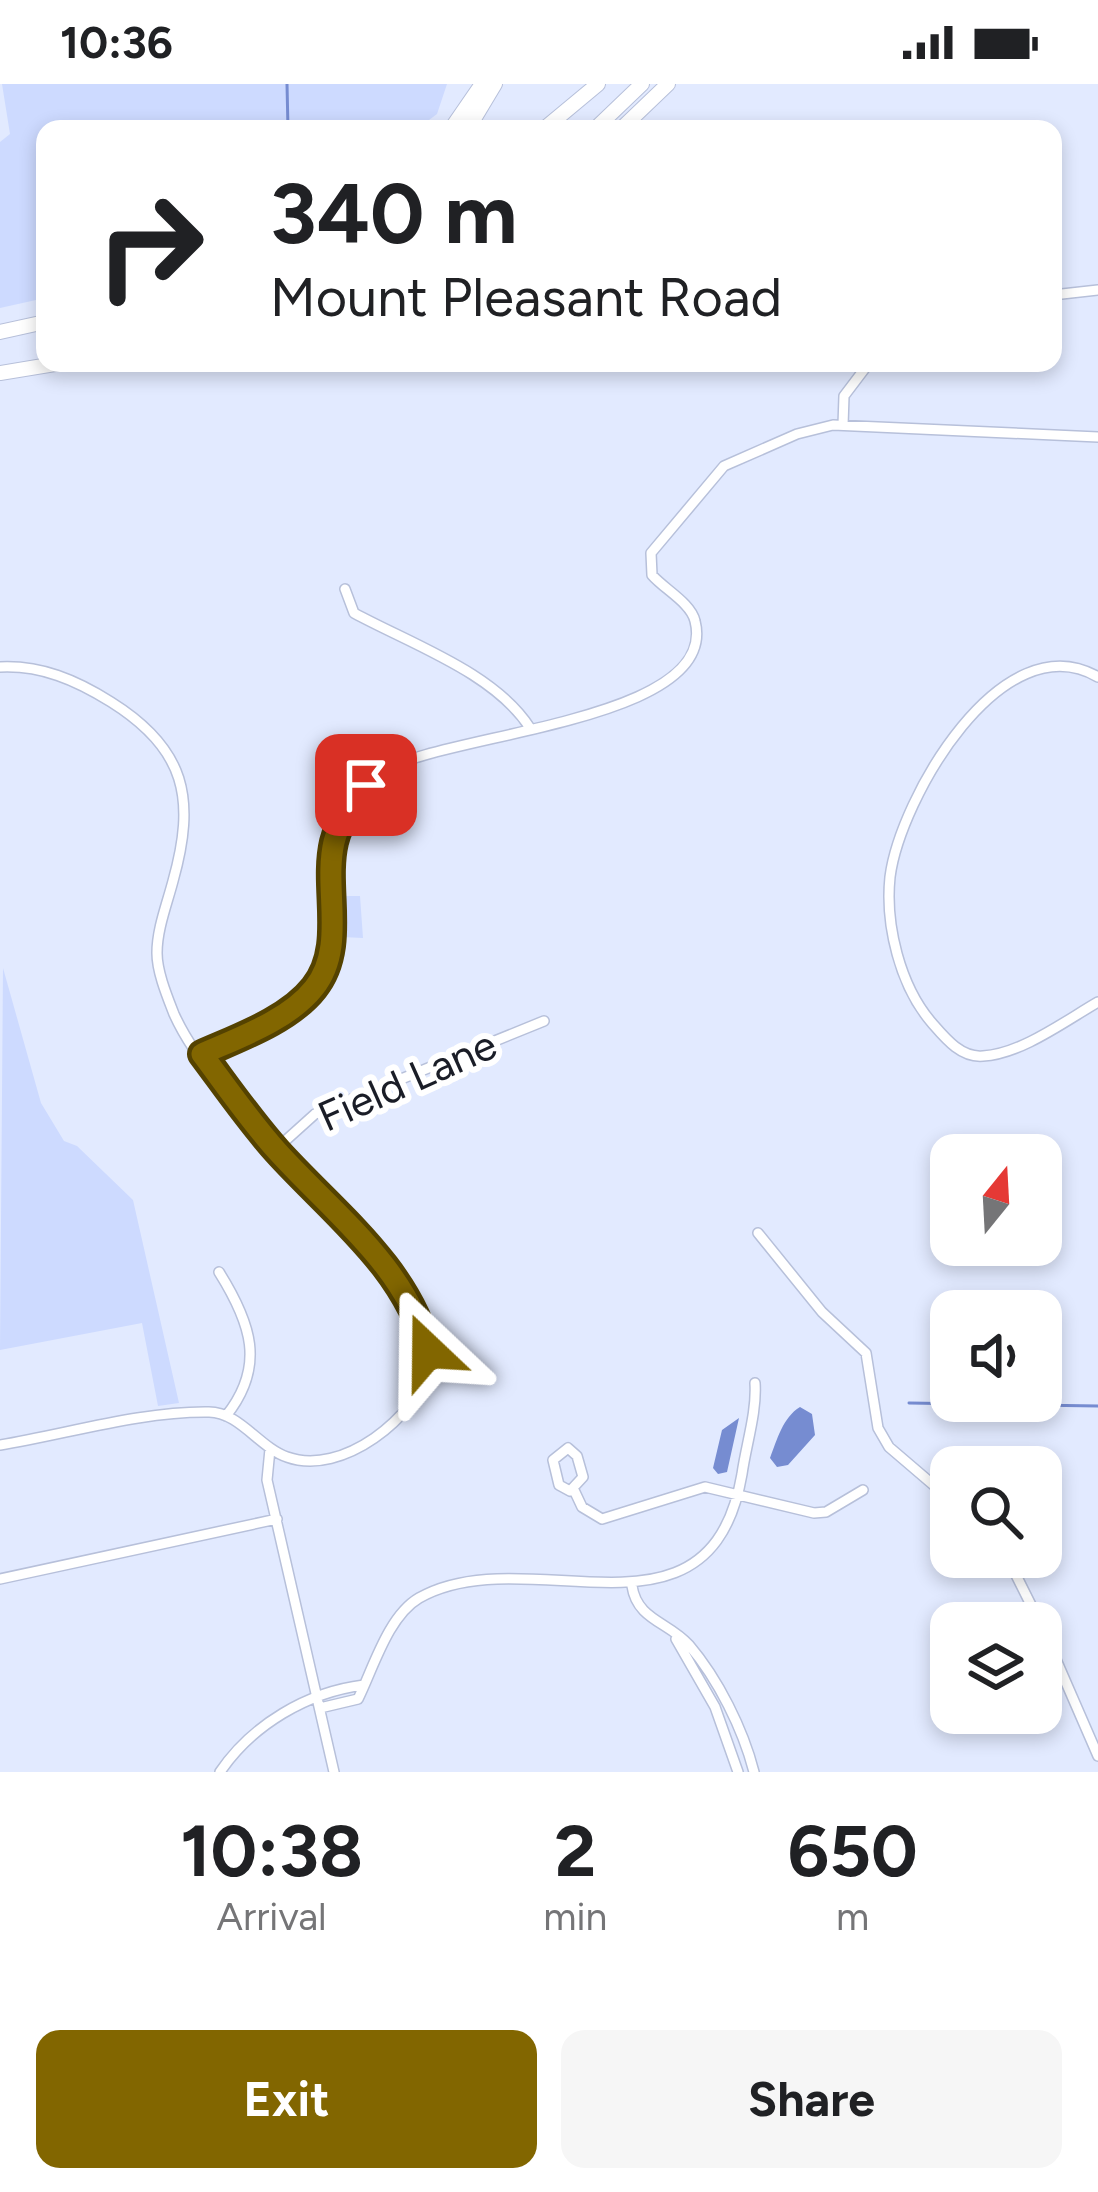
<!DOCTYPE html>
<style>
:root{--surface:#fff;--page:#f6f6f6;--text:#202124;--muted:#757577;--accent:#826600}
body{margin:0;font-family:Figtree,sans-serif;background:var(--page);color:var(--text);height:100vh;display:flex;flex-direction:column;font-size:45px;white-space:nowrap}
*{box-sizing:border-box;margin:0}
p{font-size:39px;color:var(--muted)}
.icon{flex:none;width:66px;height:66px;fill:none;stroke:currentColor;stroke-width:2;stroke-linecap:round;stroke-linejoin:round}
.map{position:relative;height:1688px;overflow:hidden}
.sheet{display:flex;flex-direction:column;background:var(--surface);flex:1}
.sheet>*{flex:none}
.hud{position:absolute;left:36px;top:36px;width:1026px;height:252px;border-radius:24px;box-shadow:0 6px 18px #0003;background:#fff;color:var(--text);overflow:hidden}
.needle{width:78px;rotate:18deg}
.tools{position:absolute;left:930px;top:1050px;display:grid;gap:24px}
.tools a{display:grid;place-items:center;width:132px;height:132px;border-radius:24px;background:var(--surface);box-shadow:0 6px 18px #0003;font-size:60px}
.pin{position:absolute;display:grid;place-items:center;width:102px;height:102px;color:#fff;margin:-51px;border-radius:24px;box-shadow:0 6px 18px #0006}
.me{position:absolute;width:132px;margin:-66px;rotate:337deg;stroke-linejoin:round;filter:drop-shadow(0 0 9px #0008)}
.turn{display:flex;align-items:center;gap:42px;height:252px;padding:0 36px;font-size:54px}
.turn .icon{width:156px;height:156px;stroke-width:2.5}
.turn b{display:block;font-size:84px;line-height:102px}
.eta{display:flex;justify-content:space-evenly;align-items:center;height:204px;text-align:center}
.eta b{font-size:72px;font-weight:700;line-height:84px}
.primary-button{display:flex;gap:24px;margin-top:auto;padding:24px 36px}
.primary-button a{flex:1;height:138px;border-radius:24px;background:var(--accent);color:#fff;font-size:48px;font-weight:700;line-height:138px;text-align:center}
.primary-button a+a{background:var(--page);color:var(--text)}
.status{display:flex;justify-content:space-between;align-items:center;height:84px;padding:0 60px;background:var(--surface);direction:ltr}
.status svg{height:33px;fill:currentColor}
.map>svg:first-child{display:block}
</style>
<div class="status"><b>10:36</b><svg viewBox="0 0 49 12"><path d="M0 12V9h3v3zM5 12V6h3v6zM10 12V3h3v9zM15 12V0h3v12zM26 1h20v11H26zM47 4h2v5h-2z"/></svg></div>
<div class="map">
<svg width="1098" height="1688" viewBox="0 0 1098 1688">
<rect width="100%" height="100%" fill="#e2eaff"/>
<!-- green -->
<path fill="#cddaff" d="M2,0h445l-10,30 -20,15h-372v169l-45,10v-166l10,-8z
M341,812h19l3,42 -21,-1z
M3,884l38,135 23,38 13,5 56,54 46,203 -21,3 -16,-83 -142,27z"/>
<!-- water -->
<path fill="#768cd1" d="M800,1323l12,7 3,21 -27,30 -11,2 -7,-9c7,-18 13,-41 30,-51z
M739,1334l-12,54 -9,2 -5,-6 9,-38z"/>
<g fill="none" stroke-linecap="round" stroke-linejoin="round">
<!-- stream -->
<path stroke="#768cd1" stroke-width="3" d="M287,0l1,45
M909,1319l189,3"/>
<defs>
<path id="minor" d="M1053,211l45,-5
M843,341l1,-29 25,-33
M345,505l9,24c57,31 141,60 176,115
M0,583c41,-2 76,13 111,35 75,47 85,97 62,179 -6,23 -16,48 -16,72 0,19 10,43 17,61 53,118 244,227 256,352 -13,51 -88,111 -143,91 -27,-9 -48,-45 -78,-45 -68,-1 -142,22 -209,33
M1098,593c-96,-56 -198,122 -208,200 -5,48 10,109 42,146 13,15 29,35 51,33 38,-2 82,-35 115,-54
M202,971c37,-17 93,-36 116,-71 42,-65 -22,-153 62,-211 57,-40 341,-50 315,-152 -4,-18 -31,-32 -43,-46l-1,-22 73,-87 73,-32 36,-9 265,12
M275,1066l40,-36 229,-93
M758,1149l64,79 44,41 12,75 11,19 62,53
M219,1188c32,51 47,94 7,144
M568,1364l9,8 6,21 -13,14 -11,-6 -6,-25z
M270,1365l-3,31 67,292
M574,1406l8,17 20,12 103,-32 109,26 12,-1 37,-22
M1007,1473l33,66
M0,1495l277,-60
M632,1502c5,34 37,36 57,59 29,34 54,84 65,127
M1041,1541l57,131
M676,1555l39,68 23,65
M320,1624l38,-9c15,-30 30,-83 61,-101 109,-62 291,62 323,-124 4,-29 15,-62 13,-91
M220,1688c32,-47 87,-80 144,-87"/>
<path id="highway" d="M451,45l31,-45
M468,45l27,-45
M544,45l54,-45
M595,45l47,-45
M621,45l47,-45
M0,248l45,-10
M0,289l61,-10"/>
</defs>
<!-- minor casing -->
<use href="#minor" stroke="#b7c0da" stroke-width="12"/>
<!-- highway casing -->
<use href="#highway" stroke="#b7c0da" stroke-width="16"/>
<!-- minor -->
<use href="#minor" stroke="#fff" stroke-width="9"/>
<!-- highway -->
<use href="#highway" stroke="#fff" stroke-width="14"/>
</g>
<g fill="none" stroke-linecap="round" stroke-linejoin="round">
<defs>
<path id="route" d="M366,701c-14,18 -26,34 -32,57 -11,47 13,105 -20,146 -25,32 -76,50 -112,66 24,32 48,67 75,97 55,61 130,116 151,200"/>
</defs>
<!-- route casing -->
<use href="#route" stroke="#544200" stroke-width="30"/>
<!-- route -->
<use href="#route" stroke="#826600" stroke-width="21"/>
</g>
<g text-anchor="middle" stroke-width="12" stroke-linejoin="round" paint-order="stroke">
<!-- street labels -->
<g font-size="42" fill="#1a1d27" stroke="#fff">
<text transform="translate(407 996) rotate(-24)" y="15">Field Lane</text>
</g>
</g>
</svg>
<div class="tools">
<a><svg class="needle" viewBox="-14 -14 28 28"><path d="M0-13l5 13h-10z" fill="#e53935"/><path d="M0 13l5-13h-10z" fill="#757577"/></svg></a>
<a><svg class="icon" aria-label="sound" viewBox="0 0 24 24"><path d="M4 9h4l5-4v14l-5-4H4zM17 9q2 3 0 6"/></svg></a>
<a><svg class="icon" aria-label="search" viewBox="0 0 24 24"><circle cx="10" cy="10" r="6"/><path d="M15 15l6 6"/></svg></a>
<a><svg class="icon" aria-label="layers" viewBox="0 0 24 24"><path d="M12 4l9 5-9 5-9-5zM3 14l9 5 9-5"/></svg></a>
</div>
<div class="pin" style="left:366px;top:701px;background:#d93025"><svg class="icon" aria-label="arrive" viewBox="0 0 24 24"><path d="M6 21V4h12l-3 4 3 4H6"/></svg></div>
<svg class="me" style="left:428px;top:1267px" viewBox="-20 -20 40 40"><path d="M0-17L14 15 0 8-14 15z" fill="#826600" stroke="#fff" stroke-width="4"/></svg>
<div class="hud">
<div class="turn"><svg class="icon" aria-label="right" viewBox="0 0 24 24"><path d="M7 20v-9h11M14 6l5 5-5 5"/></svg><div><b>340 m</b>Mount Pleasant Road</div></div>
</div>
</div>
<section class="sheet">
<div class="eta">
<div><b>10:38</b><p>Arrival</p></div>
<div><b>2</b><p>min</p></div>
<div><b>650</b><p>m</p></div>
</div>
<div class="primary-button"><a>Exit</a><a>Share</a></div>
</section>
